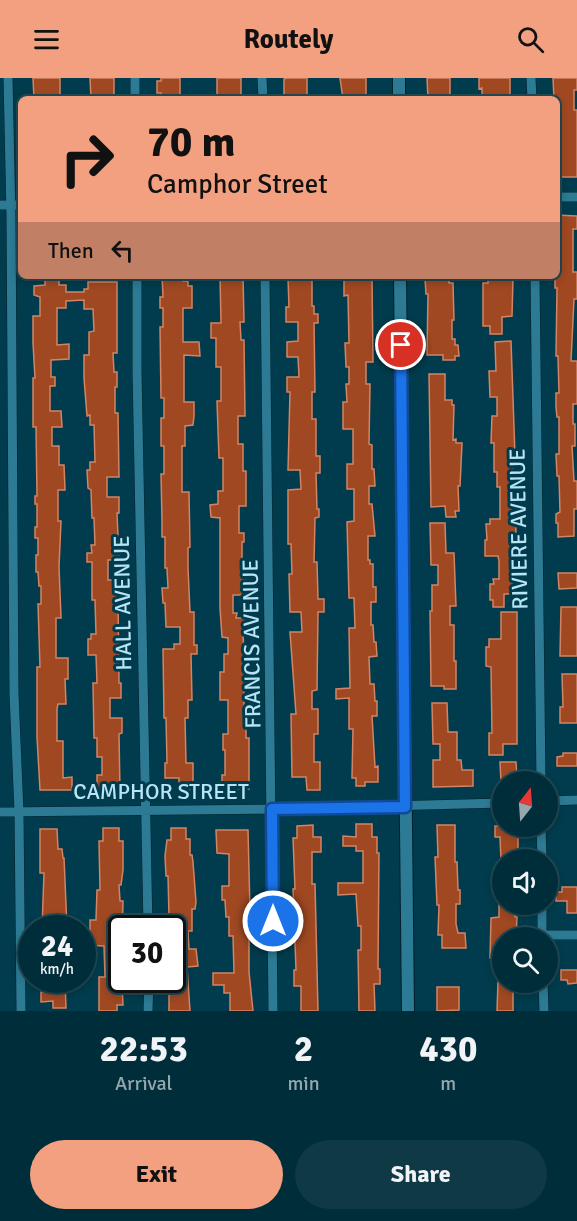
<!DOCTYPE html>
<style>
:root{--surface:#002d3a;--page:#0e3945;--text:#f1f3f6;--muted:#95a8af;--line:#224954;--accent:#f2a080}
body{margin:0;font-family:Signika,sans-serif;background:var(--page);color:var(--text);height:100vh;display:flex;flex-direction:column;font-size:22px;white-space:nowrap}
*{box-sizing:border-box;margin:0}
p{font-size:20px;color:var(--muted)}
.icon{flex:none;width:33px;height:33px;fill:none;stroke:currentColor;stroke-width:2;stroke-linecap:round;stroke-linejoin:round}
.map{position:relative;height:933px;overflow:hidden}
.details{display:flex;flex-direction:column;background:var(--surface);flex:1}
.details>*{flex:none}
.hud{position:absolute;left:18px;top:18px;width:542px;height:183px;border-radius:9px;box-shadow:0 3px 9px #0003,0 0 0 2px var(--line);background:#f2a080;color:#111;overflow:hidden}
.needle{width:39px;rotate:17deg}
.buttons{position:absolute;left:492px;top:693px;display:grid;gap:12px}
.buttons a{display:grid;place-items:center;width:66px;height:66px;border-radius:50%;background:var(--surface);box-shadow:0 3px 9px #0003,0 0 0 2px var(--line);font-size:30px}
.speed{position:absolute;left:18px;top:837px;display:flex;gap:12px;font-size:30px;font-weight:700;text-align:center}
.speed>*{display:grid;place-content:center;width:78px;height:78px;border-radius:50%;background:var(--surface);box-shadow:0 3px 9px #0003,0 0 0 2px var(--line);line-height:1}
.speed small{font-size:15px;font-weight:400}
.speed .limit{border:3px solid #111;border-radius:9px;background:#fff;color:#111}
.pin{position:absolute;display:grid;place-items:center;width:51px;height:51px;color:#fff;margin:-26px;border:3px solid #fff;border-radius:50%;box-shadow:0 2px 6px #0007}
.me{position:absolute;width:66px;margin:-33px;rotate:0deg;stroke-linejoin:round;filter:drop-shadow(0 0 4px #0008)}
.turn{display:flex;align-items:center;gap:21px;height:126px;padding:0 30px;font-size:27px}
.turn .icon{width:78px;height:78px;stroke-width:2.5}
.turn b{display:block;font-size:42px;line-height:51px}
.then{display:flex;align-items:center;height:57px;padding:0 30px;background:#0003;gap:12px;font-size:22px}
.eta{display:flex;justify-content:space-evenly;align-items:center;height:102px;text-align:center}
.eta b{font-size:36px;font-weight:700;line-height:42px}
.cta{display:flex;gap:12px;margin-top:auto;padding:12px 30px}
.cta a{flex:1;height:69px;border-radius:36px;background:var(--accent);color:#111;font-size:24px;font-weight:700;line-height:69px;text-align:center}
.cta a+a{background:var(--page);color:var(--text)}
header{display:flex;justify-content:space-between;align-items:center;height:78px;padding:0 30px;background:var(--accent);color:#111;font-size:27px;font-weight:700}
.map>svg:first-child{display:block}
</style>
<header><svg class="icon" aria-label="menu" viewBox="0 0 24 24"><path d="M4 6h16M4 12h16M4 18h16"/></svg>Routely<svg class="icon" aria-label="search" viewBox="0 0 24 24"><circle cx="10" cy="10" r="6"/><path d="M15 15l6 6"/></svg></header>
<div class="map">
<svg width="577" height="933" viewBox="0 0 577 933">
<rect width="100%" height="100%" fill="#003c4d"/>
<!-- building -->
<path fill="#9f4822" stroke="#d18566" stroke-width="1.5" d="M33,0h27v21h-26z
M90,0h24v21h-23z
M161,0h19v21h-19v-6h-4v-12h4z
M217,0h24v21h-24z
M287,0h20v21h-23v-20z
M340,0h26v21h-23z
M427,0h23v21h-22z
M479,0h31v21h-28v-11l-3,1z
M553,0h24v12h-3v20h3v67h-21v-78h-2z
M556,137l21,1v13h-4v43h4v27h-3l-3,62h6v43h-4v20h2v22h-3l2,35h3v28h-3v27l-16,1v-14h-2v-9l4,-2 -1,-36h-2l-1,-22h3v-37h-2l-1,-10v-14h3l-1,-37h-2l1,-68h-2v-12l2,-4z
M45,198h14v9h7v7h18v-3h4v-7h29v71h-4l1,19h3v15h-2v26h3l1,64h-12v20h12v16h-2l2,47h-11v20h12v15l-2,1 1,87h2v15h-11v20h12v15l-3,1 1,58h-23v-17h5v-18h-5v-19h-3l-1,-55h4l-1,-28h-8v-16h3v-5h5l-1,-34h-3v-38h-5v-9h5l-1,-8h4l-1,-27h-2l-1,-28 -3,-2 -1,-18h3v-8h5l-1,-37h-4v-10l-3,1 -3,-38v-23h5v-23l5,-1 -1,-22h-9v-9l-18,1v7h-9v37l12,-1v15l-18,1v17h4v9h-5v25h11l1,16h-10v19h7v19h5l1,25h-7v31h3l-2,46 2,51h-5v40h12v21h-3l1,25h-8l-1,5v32h6v37l9,-1v13h-32l-3,-53v-70h3l-2,-63h3v-18h-2l-1,-14h-2v-17h2v-17h-3v-11h2v-23h-2v-8h2l-1,-69h-3v-49h2l-2,-35v-27h7v-19l-6,-2v-9l11,-1z
M162,198h21v5h5v5h4v22h-9v34h16l1,14 -16,-1v47h10v14l-1,9 -8,1v20h-3v46h7l1,55 -2,1v20l2,44h4v33h3v9h-6l1,46h-4v18h-3l1,45h7v27h-14v-12h-14v-15h2l-1,-45h-2l-1,-69h11v-5h6v-17h-14l-1,-24h-2l-1,-15h6l-1,-20h-2v-31h-3v-16l-1,-47h3v-28h-3v-28h3v-20h-3l-1,-71h3v-19h-3v-11h3z
M220,198h23l1,46h-4l1,18h3l1,76h-7v28h5v27h3v35h-7v27h5v9h-2v19h2l3,34h-14v18h4l-1,5h12v15h-5l1,22h4v32h-4v28h2v23h3v51l-27,-1v-13h3v-25h-2v-16h5v-34h-8v-28h4v-18h4v-16l-6,-1 -2,-29v-90l-9,-1 -1,-12 8,-1v-13h5v-33h-4l-2,-57h4v-34h-5v-29h-5v-15h10z
M344,198h13v4h15l1,82h-7v22h4l-1,60 3,1v24h2l1,17h-6v18h3l3,32h-7v24h2v4h3v23h3v15h-5v23h2l1,17h2l1,14 -8,1 1,27h4l1,17h2v15h-5l3,51 3,-1v16h-13v4h-9v-8h-4l1,-49h-4v-31l-13,1v-10l14,-1 -1,-60h6l-1,-30h-5l-2,-76 7,-1v-32h-7v-25h6v-35h-10v-27h4l-1,-18h3v-17h-3l-1,-24h4l-1,-48 -4,1z
M312,199v29h2v8h4v9h-4l1,69h-3v27h4v37h4v17h-4l1,36h2v8l-4,1 -1,44h3l1,37h6v13h-6l-1,78 -5,1v18h6v25h-4v28h6v28h-13l-1,-13h-14l-1,-63h5l-6,-82h12l-1,-20h-11l-1,-38h3l-1,-30h-3v-54l13,-1 -1,-19h-12l2,-78h-3v-15h12l-1,-20h-11v-15l11,-1v-19h-12v-15h3l-1,-29z
M449,200v5h4l1,37h-2v19h3v6h3l1,11h-4v4h-12v-5h-16l1,-61h-2l-1,-15z
M488,200h25l-1,38 -10,1v17h-12v-8h-7v-43h5z
M511,263l4,115h-3l1,16 2,1 1,62h-5v18h3l3,41h-13v13h-11v-7h-3v-16h4l-1,-5h6v-18l-1,-5h-13v-16h2l-1,-16h4v-5h10v-32h-3v-15h-3v-29h-3l1,-27h5v-19h-7l-1,-26h7l-1,-29z
M429,296h16v26h7v5h2l-1,35 3,-1v4h6l-2,43h-2l1,25h-4l1,6h-10l-1,-11 -14,1z
M430,445h15l1,30h8l2,53h-6v19h4v36h2v28h-12v-3h-13l-1,-75h2v-26h6v-20h-7z
M558,495h19v15l-18,1z
M561,529h16v49h-17z
M501,534h16v132h-14v11h-14v-22h3l-1,-66 -5,-1v-19h3v-8h12z
M562,596h15v49h-17v-16h3z
M432,625h15l1,29h9v28h4l1,10h11v16l-40,1v-27h7v-16h-7z
M563,675h14v13h-20v-9l6,-1z
M500,684h16l1,18 -16,2z
M356,746h16v13h5v16h2l-1,116h2v15h-6l1,27h-16l-1,-61h3v-24h-3l-2,-32 -18,1v-12h25v-32h-7v-5h-13v-10l13,1z
M313,747v12h8v15h-9v32h3l3,127h-17v-25h-7v-16h2l-3,-81h2l-2,-51h4v-12z
M437,747h18v37h2l1,28h2v14h-4v20l2,9h7l1,15h-24v-13h-4l1,-30h-2l-2,-48h3z
M495,748h23v34h-17l-1,-23h-5z
M103,750h16v13h4v29l-2,15h-2l1,16h3l-1,40h-2l3,64h-6v6h-18v-34h6l-1,-31 -20,-1v-12l6,-1v-12h6l1,-30h3l-1,-49h4z
M171,750h15v11h4v16h2l1,7 3,40 -1,7h-3v22h-4l1,18h7l2,17 -11,1 3,44h-21v-31h3v-52h-6v-12h3l-1,-40h-2l-1,-20 2,-16h4z
M40,751h17l1,20h4l1,9h1l3,70h-25l2,-55h-4z
M216,752h32l2,81 2,3v17h-3v41l4,39h-23v-18h-6v-8h-11v-12h21l-1,-37h-4v-19h-3l-1,-17h-3v-14h7v-32l-12,-1z
M562,809h15v26h-10v-12h-11v-9h6z
M499,826h16v13h2l-1,21h-14v20h-12l1,-40 8,-1z
M561,892h16v13l-9,1 -1,-4h-6z
M45,902h20l1,28h-13v-7l-12,1v-10h4z
M498,904h15v29h-16z
M437,909h22v23l-22,1z"/>
<g fill="none" stroke-linecap="round" stroke-linejoin="round">
<defs>
<path id="minor" d="M8,0l3,138 3,478 5,118 2,199
M135,0v21
M262,0l1,21
M531,0l1,21
M556,119h21
M0,127h21
M137,198v95l11,557
M265,198l8,735
M535,198l6,506
M548,723l29,-1
M0,734l272,-3 230,-6
M541,748l1,34
M542,826v34
M542,857h35
M543,904l1,29
M148,933l1,-31"/>
<path id="tertiary" d="M399,0v21
M400,198l8,735"/>
</defs>
<!-- minor casing -->
<use href="#minor" stroke="#01212b" stroke-width="10"/>
<!-- tertiary casing -->
<use href="#tertiary" stroke="#01212b" stroke-width="14"/>
<!-- minor -->
<use href="#minor" stroke="#2c7a93" stroke-width="9"/>
<!-- tertiary -->
<use href="#tertiary" stroke="#2c7a93" stroke-width="12"/>
</g>
<g fill="none" stroke-linecap="round" stroke-linejoin="round">
<defs>
<path id="route" d="M273,843l-1,-112 133,-2 -4,-462"/>
</defs>
<!-- route casing -->
<use href="#route" stroke="#114b97" stroke-width="15"/>
<!-- route -->
<use href="#route" stroke="#1a73e8" stroke-width="10"/>
</g>
<g text-anchor="middle" stroke-width="6" stroke-linejoin="round" paint-order="stroke">
<!-- street labels -->
<g font-size="22" fill="#b7e5f5" stroke="#003c4d">
<text transform="translate(518 451) rotate(-91)" y="8">RIVIERE AVENUE</text>
<text transform="translate(122 525) rotate(-91)" y="8">HALL AVENUE</text>
<text transform="translate(251 566) rotate(-91)" y="8">FRANCIS AVENUE</text>
<text x="161" y="721">CAMPHOR STREET</text>
</g>
</g>
</svg>
<div class="buttons">
<a><svg class="needle" viewBox="-14 -14 28 28"><path d="M0-13l5 13h-10z" fill="#e53935"/><path d="M0 13l5-13h-10z" fill="#95a8af"/></svg></a>
<a><svg class="icon" aria-label="sound" viewBox="0 0 24 24"><path d="M4 9h4l5-4v14l-5-4H4zM17 9q2 3 0 6"/></svg></a>
<a><svg class="icon" aria-label="search" viewBox="0 0 24 24"><circle cx="10" cy="10" r="6"/><path d="M15 15l6 6"/></svg></a>
</div>
<div class="speed"><div>24<small>km/h</small></div><div class="limit">30</div></div>
<div class="pin" style="left:401px;top:267px;background:#d93025"><svg class="icon" aria-label="arrive" viewBox="0 0 24 24"><path d="M6 21V4h12l-3 4 3 4H6"/></svg></div>
<svg class="me" style="left:273px;top:843px" viewBox="-20 -20 40 40"><circle r="17" fill="#1a73e8" stroke="#fff" stroke-width="3"/><path d="M0-11L8 9 0 5-8 9z" fill="#fff"/></svg>
<div class="hud">
<div class="turn"><svg class="icon" aria-label="right" viewBox="0 0 24 24"><path d="M7 20v-9h11M14 6l5 5-5 5"/></svg><div><b>70 m</b>Camphor Street</div></div>
<div class="then">Then<svg class="icon" aria-label="left" viewBox="0 0 24 24"><path d="M17 20v-9H6M10 6l-5 5 5 5"/></svg></div>
</div>
</div>
<section class="details">
<div class="eta">
<div><b>22:53</b><p>Arrival</p></div>
<div><b>2</b><p>min</p></div>
<div><b>430</b><p>m</p></div>
</div>
<div class="cta"><a>Exit</a><a>Share</a></div>
</section>
